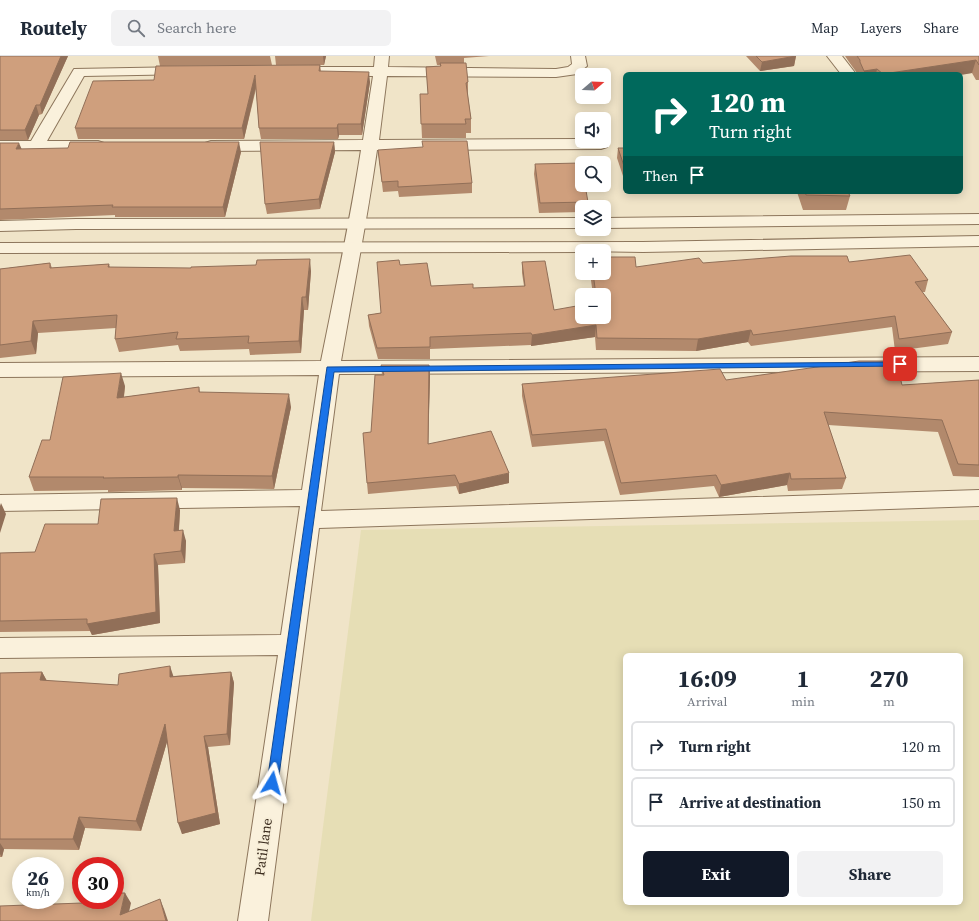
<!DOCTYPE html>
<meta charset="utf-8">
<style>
:root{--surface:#fff;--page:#f2f2f3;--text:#1f2937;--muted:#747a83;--line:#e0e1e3;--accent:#111827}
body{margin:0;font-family:"Source Serif 4",serif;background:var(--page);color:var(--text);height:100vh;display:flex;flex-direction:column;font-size:15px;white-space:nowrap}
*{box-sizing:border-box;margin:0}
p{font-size:13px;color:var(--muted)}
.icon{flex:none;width:22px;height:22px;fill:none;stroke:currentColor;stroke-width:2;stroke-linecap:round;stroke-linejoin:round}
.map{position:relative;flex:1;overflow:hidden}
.side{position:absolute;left:623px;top:597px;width:340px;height:252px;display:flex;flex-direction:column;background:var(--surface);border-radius:6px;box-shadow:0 2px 10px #0003}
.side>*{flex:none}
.banner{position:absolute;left:623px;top:16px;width:340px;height:122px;border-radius:6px;box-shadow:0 2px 10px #0003;background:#00695c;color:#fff;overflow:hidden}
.needle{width:26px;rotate:71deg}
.controls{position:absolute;left:575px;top:12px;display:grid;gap:8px}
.controls a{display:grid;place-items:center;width:36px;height:36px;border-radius:6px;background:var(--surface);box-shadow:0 2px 10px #0003;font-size:20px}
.speed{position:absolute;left:12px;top:801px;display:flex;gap:8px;font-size:20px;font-weight:700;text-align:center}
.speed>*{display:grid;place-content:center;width:52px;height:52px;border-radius:50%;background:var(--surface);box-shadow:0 2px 10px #0003;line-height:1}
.speed small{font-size:10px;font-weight:400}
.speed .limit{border:6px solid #d22;background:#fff;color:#111}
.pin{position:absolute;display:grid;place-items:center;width:34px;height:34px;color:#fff;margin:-17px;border-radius:8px;box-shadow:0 2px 6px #0006}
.me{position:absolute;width:44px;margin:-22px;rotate:8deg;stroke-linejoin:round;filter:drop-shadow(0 0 3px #0008)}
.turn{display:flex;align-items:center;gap:14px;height:84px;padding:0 20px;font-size:18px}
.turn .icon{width:52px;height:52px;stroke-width:2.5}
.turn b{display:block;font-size:28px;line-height:34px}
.then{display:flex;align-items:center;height:38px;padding:0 20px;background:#0003;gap:8px;font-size:15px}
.eta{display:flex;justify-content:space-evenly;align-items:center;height:68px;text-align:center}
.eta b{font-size:24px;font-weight:700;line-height:28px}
.primary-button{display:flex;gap:8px;margin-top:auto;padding:8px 20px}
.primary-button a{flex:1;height:46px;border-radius:6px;background:var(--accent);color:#fff;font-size:16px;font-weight:700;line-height:46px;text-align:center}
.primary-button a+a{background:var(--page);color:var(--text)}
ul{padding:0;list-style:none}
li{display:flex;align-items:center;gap:12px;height:50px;margin:0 8px 6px;padding:0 12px;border:2px solid var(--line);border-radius:6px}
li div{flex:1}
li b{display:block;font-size:15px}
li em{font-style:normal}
header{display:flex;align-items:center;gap:24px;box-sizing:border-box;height:56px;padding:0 20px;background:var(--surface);border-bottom:1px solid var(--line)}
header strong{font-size:19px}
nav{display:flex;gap:22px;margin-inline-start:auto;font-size:14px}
.search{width:280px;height:36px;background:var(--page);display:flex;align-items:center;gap:10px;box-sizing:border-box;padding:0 14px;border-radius:6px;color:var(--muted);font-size:15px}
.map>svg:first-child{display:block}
</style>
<header>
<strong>Routely</strong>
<div class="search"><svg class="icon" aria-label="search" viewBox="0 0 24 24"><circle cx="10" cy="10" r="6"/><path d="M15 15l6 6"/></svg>Search here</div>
<nav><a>Map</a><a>Layers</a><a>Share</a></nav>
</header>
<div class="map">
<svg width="979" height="865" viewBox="0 0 979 865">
<rect width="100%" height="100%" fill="#f0e4c8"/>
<!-- farmland -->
<path fill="#e6deb5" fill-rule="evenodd" d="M979,464v401h-668l50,-391zM625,599h336v248h-336z"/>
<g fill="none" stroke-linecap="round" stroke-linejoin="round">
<defs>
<path id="minor" d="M375,0h14l-1,11 168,2 12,-2 4,-3 -1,-8h14l2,10 -10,8 -21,3 -169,-1 -8,64 203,-1v2l22,-1 5,4 -2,3 -6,2 -224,1c-10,71 -24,141 -36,211l638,-4v14l-640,3 -18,137 658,-21v16l-660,22 -51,393h-30l40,-266 -278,3v-20l281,-3 19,-129 -300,5v-16l302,-5 17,-115 -319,2v-14l321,-2c14,-70 29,-140 40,-211l-150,1 -6,-2 -2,-3 2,-3 6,-2 152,-1 10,-64 -83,-1 -5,-1 -2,-3 2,-3 5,-1h84z
M827,0h15l14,18h-15z
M186,11l5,1 2,3 -2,3 -107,2 -37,65h51l6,2 2,3 -2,3 -6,2h-98v-10h31l43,-72z"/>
<path id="tertiary" d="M979,158v10l-375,4v-10z
M582,162v10l-506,1 -76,2v-10l76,-2z
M979,180v10l-336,6 -61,-1v1l-582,1v-10l643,-1z"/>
</defs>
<!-- minor casing -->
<use href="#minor" stroke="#8d765c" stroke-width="2"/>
<!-- tertiary casing -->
<use href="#tertiary" stroke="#8d765c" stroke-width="2"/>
<!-- minor -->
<use href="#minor" fill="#faf1dc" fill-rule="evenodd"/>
<!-- tertiary -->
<use href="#tertiary" fill="#faf1dc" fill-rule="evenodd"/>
</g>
<!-- wall -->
<path fill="#b2896c" d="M0,0h68l-26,58 -3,1 -11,25h-28z
M158,0h112l2,9 -112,1z
M275,0h51l-2,9h-48z
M435,0h54l-25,2v5l4,19v14l3,23v14h-5v5h-44l-2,-44h8l-2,-27 14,-1v-1h-3z
M746,0h50l-2,10 -34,5z
M845,0h134v24h-3l-4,-7 -11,1h-104v-1l-8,-11z
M320,9l1,6 49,11 -8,53h-23l-1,4h-77l-2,-11 -3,-39 -12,50h-166l-3,-11z
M334,86l1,10 -15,57 -53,5 -2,-10z
M0,87l21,6 220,3 -16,65h-110v-2l-115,5z
M618,92h7v34l-8,-24z
M378,94l94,33v10l-73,4 -1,-6 -15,1z
M535,108l53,38v5h-6v5l-43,1 -5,-39z
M651,136h23l-23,2z
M797,136h51l2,4 -4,14h-43z
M522,206l32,48 50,7v-22h-11l-3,-22h14l32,-6 67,-4 146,-1 79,18 -3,12h-3l30,40 -4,12 -53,7 -3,-24 -141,19 -3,-4 -52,9 -100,-1 -1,-13 -64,9v-1l-101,4v10h-52l-9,-33 -1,-11 13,-2 19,-48 31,21 42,2 51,-2 -2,-13z
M50,207l2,5 57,-4 1,3 201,4 -3,39h-4l-3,43 -51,2 -1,-6 -69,2 -2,-6 -59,7 -4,-13 1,-11 -78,5 -2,21 -36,4v-89z
M381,309h48l1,10 -2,69 81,39 -50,11 -3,-8 -88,8 -1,-11 4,-51 11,-57z
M726,324l176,5 77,-5v97l-26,-1 -15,-44 -110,-7 18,53 -4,11 -54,2 -1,-6 -68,12 -5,-11 -94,9 -16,-54 -72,6 -10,-51v-12z
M125,330l-1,11 75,-10 1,5 91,15 -17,82 -92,-1v2l-74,2v-2l-74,1 -5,-14 21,-37z
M180,454l-1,20 7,11 -1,22 -27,2 2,58 -68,12 -2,-4 -90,1v-79l35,-1 63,-28z
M42,616l5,9 71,4 56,-9 57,-4 3,11 -4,62 -22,2 12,77 -38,10 -15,-92 -26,89 -56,-3 -6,22 -75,-1 -2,8h-2v-184z"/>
<!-- shaded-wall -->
<path fill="#916f58" d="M61,0h7l-26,58 -2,-9z
M323,0h3l-2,9z
M796,0l-2,10 -34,5 2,-9z
M976,4l-4,13 -11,2v-1h-78z
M877,13l-1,5h-12v-3z
M369,16l1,10 -8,53 -1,-11z
M255,19l1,11 -12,53 -2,-11z
M36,49l3,10 -11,25 -3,-10z
M338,68l1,11 -1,4 -1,-11z
M239,86l2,10 -16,65 -2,-10z
M334,86l1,10 -15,57 -1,-10z
M19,87l4,9 -7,-3z
M310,203l1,12 -3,39 -2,-13z
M302,241l2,13 -3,43 -2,-12z
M33,265l5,12 -2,21 -5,-13z
M596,269l-1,12 -64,9 1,-11z
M751,274l-3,12 -52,9 2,-12z
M429,309l1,10 -2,80v-11z
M121,317l4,13 -3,25 -5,-13z
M289,338l2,13 -17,82 -2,-13z
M509,417v10l-50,11v-10z
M790,417l-3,12 -68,12 2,-12z
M178,419l4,13v2l-4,-13z
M177,442l3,12 -2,32 -4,-11z
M1,447l5,11 -6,19v-27z
M183,474l3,11 -1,22 -4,-12z
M154,498l4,11 2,58 -68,12 -5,-11z
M170,610l4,12 -4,-1z
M42,616l6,11 -8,-3z
M231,616l3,11 -4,62 -3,-11z
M165,668l4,11 -28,96 -5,-10z
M204,680l4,11 12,77 -38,10 -4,-11z
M79,761l6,11 -6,22 -6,-11z
M0,787l4,6 -2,8 -2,-3z
M125,837l6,10 -4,18 -7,-6z
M160,843l4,10 4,12h-2z"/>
<!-- building -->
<path fill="#cf9f7d" stroke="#916f58" d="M0,0h61l-21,49h-4l-11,25h-25z
M756,0h40l-34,6z
M857,0h122v9l-3,-5 -93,14 -6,-5 -13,2 -4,-9v-2z
M440,7h26l2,19 -2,1 5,36h-6l1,5h-45l-1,-30h8l-2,-27 15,-1z
M320,9l-1,6 50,1 -8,52h-23l-1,4h-78l-4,-53 -13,53h-167l18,-47 61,-1 2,-14z
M422,85h45l5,42 -74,4v-6l-16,1 -4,-32 45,-3z
M70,86h169l-16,65h-111l1,-2 -113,4v-66h19l-3,6 52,-1z
M260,86h74l-15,57 -54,5z
M618,92h7v21z
M581,107l1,6v16h3l3,17 -48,1 -5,-39z
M805,136h43l2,4 -44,-1z
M910,199l18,25 -13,2 37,50 -53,7 -4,-23 -142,19 -2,-5 -53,9 -101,-1 -1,-13 -64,10 -1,-2 -101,4v10l-53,1 -9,-33 13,-2 -4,-51 22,-2 1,5 27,-2 4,23 42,-2v4l52,-2 -3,-24 23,-1 9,49 28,-5v12h22v-22h-8l-3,-22h11v-16h31l1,10 63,-9 4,5 88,-7h56l2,6z
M310,203l-4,38h-4l-3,44 -51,2 1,-7 -73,3 2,-7 -63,7 2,-24 -84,6 -2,20 -31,4v-76l50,-6v5l59,-4 -1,3 83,1v-1l65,-2 1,-5z
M859,305h37l6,24 77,-5v85l-21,-1 -16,-44 -118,-8 22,66 -55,1 -1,-6 -69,12 -5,-10 -95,8 -15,-54 -74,6 -10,-51 198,-15 6,11z
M381,309h48l-1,79 63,-13 18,42 -50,11 -4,-9 -88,8 -4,-50 8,-1 4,-57h9z
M121,317l-4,25 82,-11v5l90,2 -17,82 -94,-1v2l-75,1 1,-1h-75l13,-37h8l13,-63z
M177,442l-3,33 9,-1 -2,21 -27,3 2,58 -69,12v-5l-87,2v-68l35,-1 10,-28h53l3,-25z
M170,610v11l61,-5 -4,62 -23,2 12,77 -38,10 -13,-99 -29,97 -57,-4 -6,22h-73v-166l42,-1 -2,8 78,5 1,-11z
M115,837h10l-5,22 40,-16 6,22h-166v-15l82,-3 1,-3h32z"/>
<!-- route -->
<path fill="#1a73e8" stroke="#114b97" d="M900,306h3v4l-569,6 -56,411 -2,4 -4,1 -3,-1 -2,-4 60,-416z"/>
<g text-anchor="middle" stroke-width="3.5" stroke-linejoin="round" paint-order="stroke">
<!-- street labels -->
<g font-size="14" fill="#3d2e20" stroke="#f7eed8">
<text transform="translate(263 791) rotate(-82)" y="5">Patil lane</text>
</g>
</g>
</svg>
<div class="controls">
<a><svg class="needle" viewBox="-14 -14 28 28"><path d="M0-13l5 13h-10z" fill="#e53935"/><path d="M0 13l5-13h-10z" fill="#747a83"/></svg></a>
<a><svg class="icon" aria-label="sound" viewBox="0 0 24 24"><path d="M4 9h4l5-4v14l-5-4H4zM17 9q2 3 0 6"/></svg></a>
<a><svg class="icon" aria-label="search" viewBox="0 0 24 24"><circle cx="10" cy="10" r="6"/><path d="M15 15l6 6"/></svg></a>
<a><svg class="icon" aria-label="layers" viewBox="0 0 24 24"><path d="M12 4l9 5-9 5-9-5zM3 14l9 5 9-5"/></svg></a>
<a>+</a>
<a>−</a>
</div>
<div class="speed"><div>26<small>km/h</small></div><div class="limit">30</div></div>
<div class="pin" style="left:900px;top:308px;background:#d93025"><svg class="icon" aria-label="arrive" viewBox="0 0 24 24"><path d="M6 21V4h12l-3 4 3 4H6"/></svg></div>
<svg class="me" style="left:272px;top:727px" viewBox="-20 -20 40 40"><path d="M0-17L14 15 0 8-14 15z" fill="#1a73e8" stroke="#fff" stroke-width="4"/></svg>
<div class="banner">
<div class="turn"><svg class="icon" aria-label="right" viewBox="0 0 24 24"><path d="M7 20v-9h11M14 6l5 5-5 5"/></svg><div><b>120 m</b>Turn right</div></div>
<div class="then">Then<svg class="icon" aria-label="arrive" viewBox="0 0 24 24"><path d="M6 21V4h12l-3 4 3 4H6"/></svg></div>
</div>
<section class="side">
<div class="eta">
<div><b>16:09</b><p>Arrival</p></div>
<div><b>1</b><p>min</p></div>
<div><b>270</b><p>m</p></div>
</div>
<ul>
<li><svg class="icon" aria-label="right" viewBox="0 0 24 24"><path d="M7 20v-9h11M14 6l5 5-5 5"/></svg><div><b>Turn right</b></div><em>120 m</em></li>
<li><svg class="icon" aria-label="arrive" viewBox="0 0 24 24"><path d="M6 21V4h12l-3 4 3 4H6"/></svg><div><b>Arrive at destination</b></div><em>150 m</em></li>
</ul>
<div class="primary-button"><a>Exit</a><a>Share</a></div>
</section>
</div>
